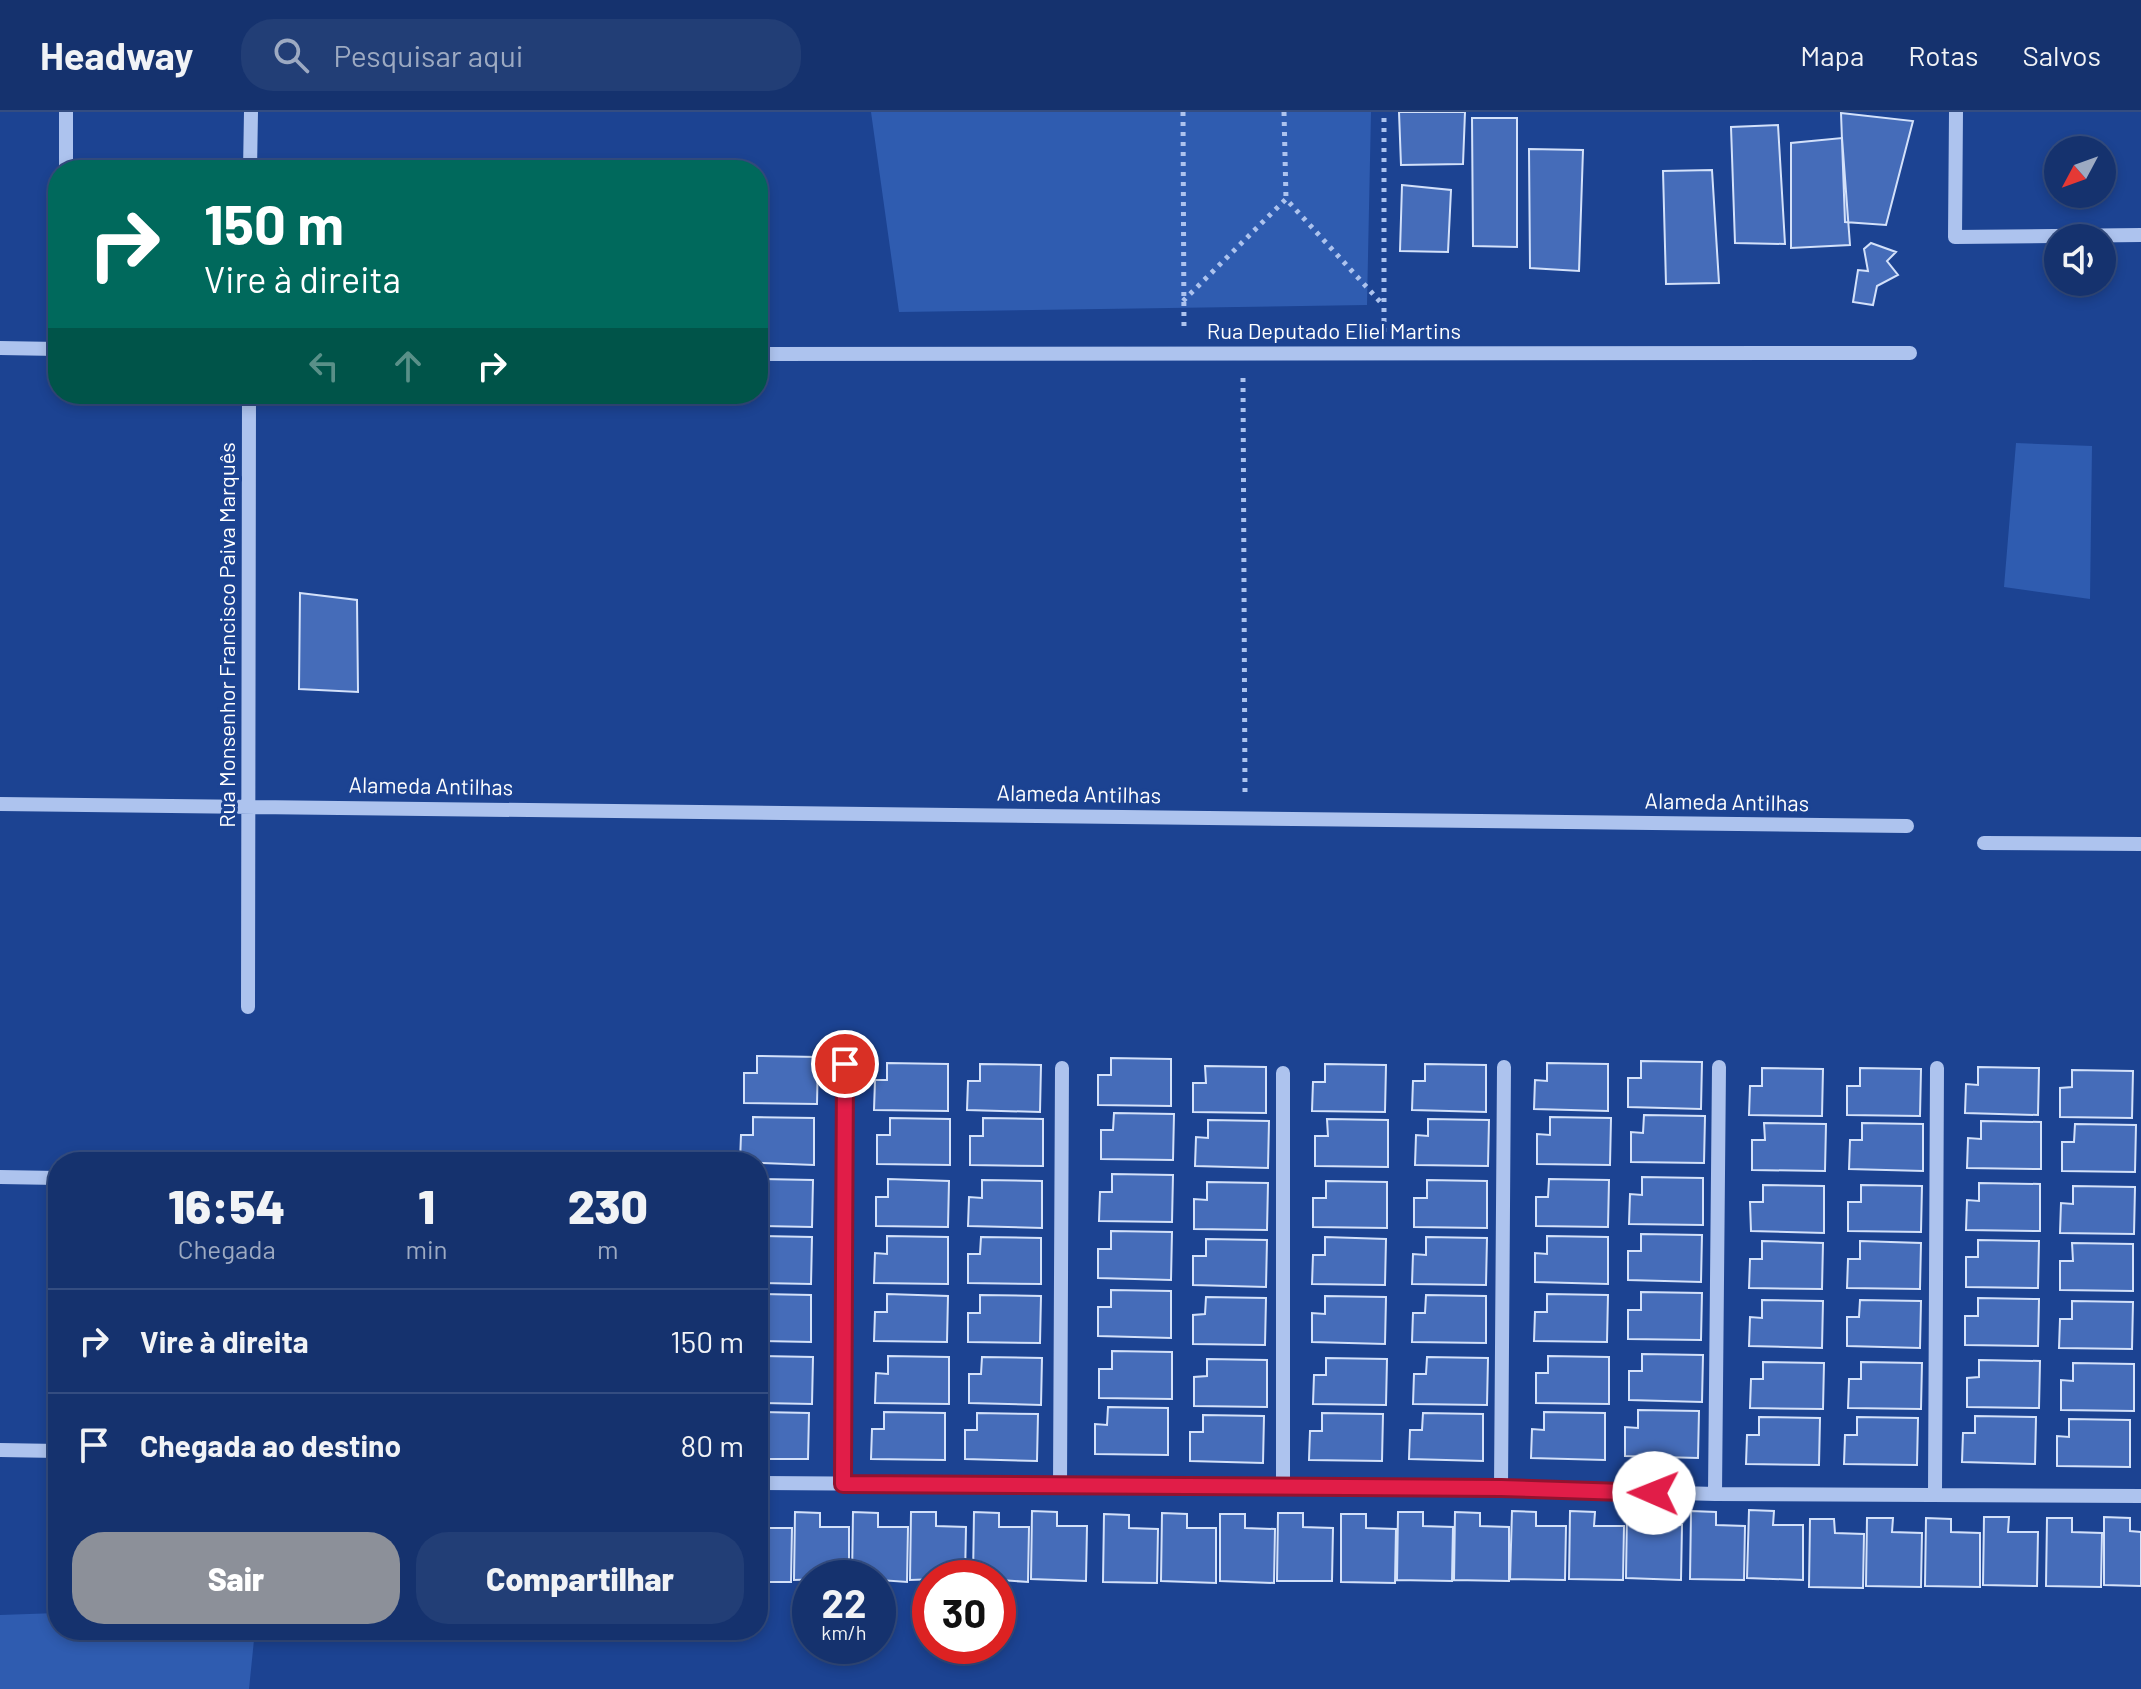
<!DOCTYPE html>
<html lang="pt">
<meta charset="utf-8">
<style>
:root{--surface:#15326e;--page:#223e76;--text:#f1f3f6;--muted:#9daac2;--line:#344d81;--accent:#8c9099}
body{margin:0;font-family:Barlow,sans-serif;background:var(--page);color:var(--text);height:100vh;display:flex;flex-direction:column;font-size:30px;white-space:nowrap}
*{box-sizing:border-box;margin:0}
p{font-size:26px;color:var(--muted)}
.icon{flex:none;width:44px;height:44px;fill:none;stroke:currentColor;stroke-width:2;stroke-linecap:round;stroke-linejoin:round}
.map{position:relative;flex:1;overflow:hidden}
.sheet{position:absolute;left:48px;top:1040px;width:720px;height:488px;display:flex;flex-direction:column;background:var(--surface);border-radius:32px;box-shadow:0 4px 12px #0003,0 0 0 2px var(--line)}
.sheet>*{flex:none}
.guide{position:absolute;left:48px;top:48px;width:720px;height:244px;border-radius:32px;box-shadow:0 4px 12px #0003,0 0 0 2px var(--line);background:#00695c;color:#fff;overflow:hidden}
.needle{width:52px;rotate:229deg}
.fabs{position:absolute;left:2044px;top:24px;display:grid;gap:16px}
.fabs a{display:grid;place-items:center;width:72px;height:72px;border-radius:50%;background:var(--surface);box-shadow:0 4px 12px #0003,0 0 0 2px var(--line);font-size:40px}
.speed{position:absolute;left:792px;top:1448px;display:flex;gap:16px;font-size:40px;font-weight:700;text-align:center}
.speed>*{display:grid;place-content:center;width:104px;height:104px;border-radius:50%;background:var(--surface);box-shadow:0 4px 12px #0003,0 0 0 2px var(--line);line-height:1}
.speed small{font-size:20px;font-weight:400}
.speed .limit{border:12px solid #d22;background:#fff;color:#111}
.pin{position:absolute;display:grid;place-items:center;width:68px;height:68px;color:#fff;margin:-34px;border:4px solid #fff;border-radius:50%;box-shadow:0 2px 8px #0007}
.me{position:absolute;width:88px;margin:-44px;rotate:271deg;stroke-linejoin:round;filter:drop-shadow(0 0 6px #0008)}
.turn{display:flex;align-items:center;gap:28px;height:168px;padding:0 24px;font-size:36px}
.turn .icon{width:104px;height:104px;stroke-width:2.5}
.turn b{display:block;font-size:56px;line-height:68px}
.lanes{display:flex;align-items:center;height:76px;padding:0 24px;background:#0003;justify-content:center;gap:40px;direction:ltr}
.lanes .off{opacity:.35}
.eta{display:flex;justify-content:space-evenly;align-items:center;height:136px;text-align:center}
.eta b{font-size:48px;font-weight:800;line-height:56px}
.action{display:flex;gap:16px;margin-top:auto;padding:16px 24px}
.action a{flex:1;height:92px;border-radius:32px;background:var(--accent);color:#fff;font-size:32px;font-weight:800;line-height:92px;text-align:center}
.action a+a{background:var(--page);color:var(--text)}
ul{padding:0;list-style:none}
li{display:flex;align-items:center;gap:24px;height:104px;padding:0 24px;border-top:2px solid var(--line)}
li div{flex:1}
li b{display:block;font-size:30px}
li em{font-style:normal}
header{display:flex;align-items:center;gap:48px;box-sizing:border-box;height:112px;padding:0 40px;background:var(--surface);border-bottom:2px solid var(--line)}
header strong{font-size:38px}
nav{display:flex;gap:44px;margin-inline-start:auto;font-size:28px}
.search{width:560px;height:72px;background:var(--page);display:flex;align-items:center;gap:20px;box-sizing:border-box;padding:0 28px;border-radius:32px;color:var(--muted);font-size:30px}
.map>svg:first-child{display:block}
</style>
<header>
<strong>Headway</strong>
<div class="search"><svg class="icon" aria-label="search" viewBox="0 0 24 24"><circle cx="10" cy="10" r="6"/><path d="M15 15l6 6"/></svg>Pesquisar aqui</div>
<nav><a>Mapa</a><a>Rotas</a><a>Salvos</a></nav>
</header>
<div class="map">
<svg width="2141" height="1577" viewBox="0 0 2141 1577">
<rect width="100%" height="100%" fill="#1c4392"/>
<!-- green -->
<path fill="#2f5cb0" d="M871,0h500l-4,193 -468,7z
M2016,331l76,3 -2,153 -86,-12z
M58,1501v17h197l-6,59h-249v-74z"/>
<!-- building -->
<path fill="#456cb9" stroke="#d3e1fa" stroke-width="2" d="M1399,0h66l-2,52 -62,1z
M1841,1l72,8 -27,104 -41,-3z
M1472,6h45v129l-44,-1z
M1778,13l7,119 -50,-1 -4,-116z
M1842,26l8,107 -59,3v-105z
M1529,37l54,1 -4,121 -49,-3z
M1712,58l7,113 -53,1 -3,-113z
M1402,73l49,5 -3,62 -48,-1z
M1871,131l25,9 -9,9 11,14 -21,11 -4,19 -20,-3 5,-32 10,1 -4,-22z
M300,481l57,7 1,92 -59,-3z
M757,944l61,1 -1,47 -73,-1v-30h13z
M1111,946l60,1v47l-73,-1v-30h13z
M1641,949l61,1 -1,47 -73,-2v-29h13z
M887,951l61,1v47l-74,-1 1,-30h12z
M1547,951l61,1v47l-74,-2 1,-29 12,1z
M980,952l61,1 -1,47 -73,-2 1,-29h12z
M1325,952l61,1 -1,47 -73,-1 1,-29h12z
M1425,952l61,1v47l-74,-2 1,-29h12z
M1205,954l61,1v46l-73,-1v-29h13z
M1978,955l61,1 -1,47 -73,-2 1,-29 12,1z
M1762,956l61,1 -1,47 -73,-1 1,-29h12z
M1860,956l61,1 -1,47 -73,-1v-29h13z
M2072,958l61,1 -1,47 -72,-1v-29l12,-1z
M1114,1001l60,1 -1,46 -72,-1v-29h12z
M1644,1003l61,1 -1,47 -73,-1v-30l12,1z
M753,1005l61,1v47l-74,-3 1,-27h12z
M1550,1005l61,1 -1,47 -73,-1v-30l13,1z
M890,1006l60,1v46l-73,-1v-29h13z
M983,1006l60,1v47l-73,-1v-29h13z
M1327,1007l61,1v47l-73,-1v-30h13z
M1428,1007l61,1 -1,46 -73,-1 1,-30 12,1z
M1208,1008l61,1 -1,47 -73,-2 1,-29 12,1z
M1981,1009l60,1v47l-74,-1 1,-30 13,1z
M1764,1011l62,1 -1,47 -73,-1v-30h13z
M1862,1011l61,1v47l-74,-2 1,-29h12z
M2075,1012l61,1 -1,47 -73,-1v-29h12z
M1112,1062l61,1 -1,47 -73,-1 1,-29h12z
M1642,1065l61,1v47l-74,-1 1,-30 12,1z
M758,1067l55,1 -1,47 -54,-1z
M888,1067l61,2 -1,46 -72,-1v-29h12z
M1549,1067l60,1 -1,47 -72,-1v-29h12z
M982,1068l60,1v47l-74,-2 1,-29 13,1z
M1427,1068l60,1v47l-73,-1v-29h13z
M1326,1069l61,1v46l-74,-1v-29h13z
M1207,1070l61,1 -1,47 -73,-1v-30l13,1z
M1979,1071l61,1v47l-74,-1 1,-30 12,1z
M1763,1073l61,1v47l-73,-2 -1,-29h13z
M1861,1073l61,1 -1,46 -73,-1v-29h13z
M2073,1074l62,1 -1,47 -74,-1 1,-30 12,1z
M1111,1119l61,1 -1,48 -73,-2v-29h13z
M1641,1122l61,1 -1,47 -73,-2v-29h13z
M758,1124l54,1 -1,47 -53,-1z
M887,1124l61,1v47l-74,-1 1,-30 12,1z
M1547,1124l61,1v47l-73,-2v-29l12,1z
M981,1125l60,1v46l-73,-1v-29h12z
M1325,1125l61,2 -1,46 -73,-1 1,-29h12z
M1426,1125l61,1 -1,47 -74,-1 1,-30 13,1z
M1206,1127l61,1 -1,47 -73,-2v-29h13z
M1978,1128l61,1 -1,47 -72,-1v-30h12z
M1762,1129l61,2 -1,46 -73,-1 1,-29h12z
M1860,1129l61,2 -1,46 -73,-1 1,-29h12z
M2072,1131l61,1v47l-73,-1v-29h13z
M1111,1178l60,1v47l-73,-2v-29h13z
M1641,1180l61,1 -1,47 -73,-1v-29h13z
M758,1182l53,1v47l-53,-1z
M887,1182l61,2 -1,46 -73,-1 1,-29h12z
M1547,1182l61,1 -1,47 -73,-1 1,-29h12z
M980,1183l61,1 -1,47 -72,-1v-29h12z
M1426,1183l60,1v47l-74,-1 1,-29h12z
M1325,1184l61,1 -1,47 -73,-2v-29l13,1z
M1206,1185l60,1 -1,47 -72,-1v-29l12,-1z
M1978,1186l61,1 -1,47 -73,-1v-29h13z
M1762,1188l61,1 -1,47 -73,-2 1,-29 12,1z
M1860,1188l61,1 -1,47 -73,-2v-29h12z
M2072,1189l61,1 -1,47 -73,-1 1,-29h12z
M1112,1239l60,1v47l-73,-1v-29h13z
M1642,1242l61,1 -1,47 -73,-2v-29h13z
M758,1244l55,1 -1,47 -54,-1z
M888,1244l61,1v47l-74,-1 1,-30 12,1z
M1548,1244l61,1v47l-73,-1v-30h12z
M982,1245l60,1 -1,47 -72,-2v-29h12z
M1427,1245l61,1 -1,47 -74,-1 1,-30h12z
M1326,1246l61,1 -1,46 -73,-1 1,-29h12z
M1207,1247l60,1v47l-73,-1v-29l13,-1z
M1979,1248l61,1 -1,47 -72,-1v-29l12,-1z
M1763,1250l61,1 -1,46 -73,-1 1,-29h12z
M1861,1250l61,1 -1,46 -73,-1 1,-29h12z
M2073,1251l61,1v47l-73,-1v-30l12,1z
M1108,1295l60,1v47l-73,-1v-30l12,1z
M1638,1298l61,1 -1,47 -73,-2v-29l13,1z
M758,1300l51,1 -1,46h-50z
M884,1300l61,1v47l-74,-1 1,-30h12z
M1544,1300l61,1v47l-74,-2 1,-29 12,1z
M977,1301l61,1 -1,47 -72,-2v-29h12z
M1322,1301l61,1 -1,47 -73,-1 1,-29h12z
M1423,1301l60,1v47l-74,-2 1,-29h12z
M1203,1303l61,1 -1,47 -73,-2v-29h13z
M1975,1304l61,1 -1,47 -73,-2 1,-29h12z
M1759,1305l61,1 -1,47 -73,-1 1,-29h12z
M1857,1305l61,1 -1,47 -73,-1 1,-29h12z
M2069,1307l61,1v47l-73,-1v-30l12,1z
M1627,1398l26,1 -1,14h30l-1,55 -55,-2z
M1749,1398l25,1 -1,14h30v55l-56,-2z
M1032,1399l25,1v14h30l-1,55 -55,-2z
M1512,1399l24,1v14h30l-1,54 -55,-1z
M1570,1399l25,1 -1,14h30l-1,54 -54,-1z
M1691,1399l25,1v13l29,1 -1,54 -54,-1z
M795,1400l25,1v14h29v51l-55,2z
M853,1400l25,1v14h30l-1,55 -55,-4z
M911,1400h25v14l30,1 -1,51 -55,2z
M974,1400l25,1v14h30l-1,55 -55,-4z
M1398,1400h25v14l30,1 -1,54 -55,-1z
M1455,1400l25,1v13l29,1v54l-55,-1z
M758,1401h4v15h30l-1,54h-33z
M1162,1401l25,1v14h29v55l-55,-2z
M1278,1401h25v14l30,1 -1,53h-55z
M1104,1402l25,1v13l29,1 -1,54 -54,-1z
M1220,1402h25v14l30,1 -1,54 -54,-2z
M1341,1402h25v14l30,1 -1,54 -54,-1z
M1984,1405h25l-1,15h30l-1,54 -54,-1z
M2104,1405l26,1v13l11,1v54l-37,-1z
M1867,1406h26l-1,14 30,1 -1,54 -55,-1z
M1926,1406l25,1v13l29,1v54l-55,-1z
M2047,1406h25v14l30,1 -1,54 -55,-1z
M1810,1407h24l1,14 29,1 -1,54 -54,-1z"/>
<g fill="none" stroke-linecap="round" stroke-linejoin="round">
<!-- path -->
<path stroke="#adc3ee" stroke-width="5" stroke-dasharray="4 6" stroke-linecap="butt" d="M1183,0l1,219
M1284,0l2,87
M1183,189l103,-102 98,107
M1384,220v-220
M1243,266l2,418"/>
<!-- minor -->
<path stroke="#adc3ee" stroke-width="14" d="M1956,0l-1,125 186,-2
M66,58v-58
M250,58l1,-58
M0,236l58,1
M758,242l1152,-1
M0,692l1907,22
M1984,731l157,1
M248,895l1,-613
M1283,961v414
M0,1065l58,1
M0,1338l58,1
M758,1371l743,5 214,6 426,2
M843,1372l2,-420
M1060,1375l2,-419
M1501,1376l3,-421
M1715,1382l4,-427
M1935,1382l2,-426"/>
</g>
<g fill="none" stroke-linecap="round" stroke-linejoin="round">
<defs>
<path id="route" d="M845,952l-2,420 658,4 153,5"/>
</defs>
<!-- route casing -->
<use href="#route" stroke="#92132f" stroke-width="20"/>
<!-- route -->
<use href="#route" stroke="#e11d48" stroke-width="14"/>
</g>
<g text-anchor="middle" stroke-width="6" stroke-linejoin="round" paint-order="stroke">
<!-- street labels -->
<g font-size="22" fill="#fff" stroke="#1c4392">
<text x="1334" y="227">Rua Deputado Eliel Martins</text>
<text transform="translate(227 523) rotate(-90)" y="8">Rua Monsenhor Francisco Paiva Marquês</text>
<text transform="translate(431 674) rotate(1)" y="8">Alameda Antilhas</text>
<text transform="translate(1079 682) rotate(1)" y="8">Alameda Antilhas</text>
<text transform="translate(1727 690) rotate(1)" y="8">Alameda Antilhas</text>
</g>
</g>
</svg>
<div class="fabs">
<a><svg class="needle" viewBox="-14 -14 28 28"><path d="M0-13l5 13h-10z" fill="#e53935"/><path d="M0 13l5-13h-10z" fill="#9daac2"/></svg></a>
<a><svg class="icon" aria-label="sound" viewBox="0 0 24 24"><path d="M4 9h4l5-4v14l-5-4H4zM17 9q2 3 0 6"/></svg></a>
</div>
<div class="speed"><div>22<small>km/h</small></div><div class="limit">30</div></div>
<div class="pin" style="left:845px;top:952px;background:#d93025"><svg class="icon" aria-label="arrive" viewBox="0 0 24 24"><path d="M6 21V4h12l-3 4 3 4H6"/></svg></div>
<svg class="me" style="left:1654px;top:1381px" viewBox="-20 -20 40 40"><circle r="19" fill="#fff"/><path d="M0-13L10 11 0 6-10 11z" fill="#e11d48"/></svg>
<div class="guide">
<div class="turn"><svg class="icon" aria-label="right" viewBox="0 0 24 24"><path d="M7 20v-9h11M14 6l5 5-5 5"/></svg><div><b>150 m</b>Vire à direita</div></div>
<div class="lanes"><svg class="icon off" aria-label="left" viewBox="0 0 24 24"><path d="M17 20v-9H6M10 6l-5 5 5 5"/></svg><svg class="icon off" aria-label="ahead" viewBox="0 0 24 24"><path d="M12 20V5M6 11l6-6 6 6"/></svg><svg class="icon" aria-label="right" viewBox="0 0 24 24"><path d="M7 20v-9h11M14 6l5 5-5 5"/></svg></div>
</div>
<section class="sheet">
<div class="eta">
<div><b>16:54</b><p>Chegada</p></div>
<div><b>1</b><p>min</p></div>
<div><b>230</b><p>m</p></div>
</div>
<ul>
<li><svg class="icon" aria-label="right" viewBox="0 0 24 24"><path d="M7 20v-9h11M14 6l5 5-5 5"/></svg><div><b>Vire à direita</b></div><em>150 m</em></li>
<li><svg class="icon" aria-label="arrive" viewBox="0 0 24 24"><path d="M6 21V4h12l-3 4 3 4H6"/></svg><div><b>Chegada ao destino</b></div><em>80 m</em></li>
</ul>
<div class="action"><a>Sair</a><a>Compartilhar</a></div>
</section>
</div>
